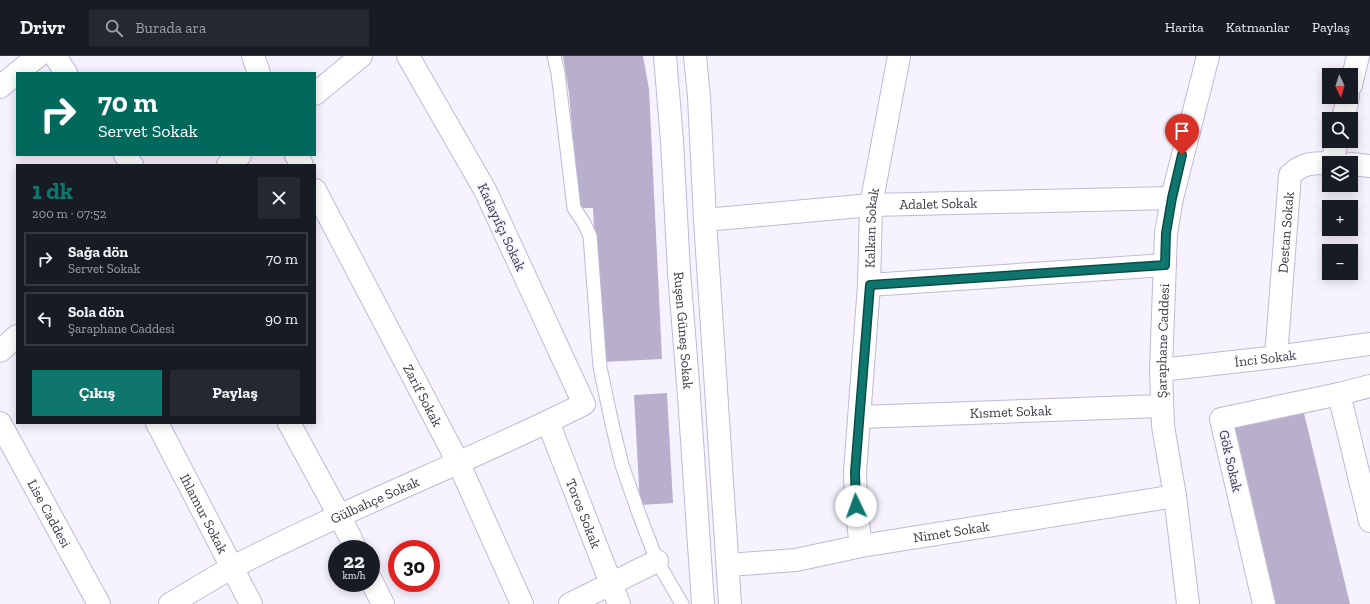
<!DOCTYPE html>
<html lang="tr">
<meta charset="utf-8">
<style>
:root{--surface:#171b24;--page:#242831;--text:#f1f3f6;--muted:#9ea1a6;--line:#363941;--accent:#0f766e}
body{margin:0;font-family:"Zilla Slab",serif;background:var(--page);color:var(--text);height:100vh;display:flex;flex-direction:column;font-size:15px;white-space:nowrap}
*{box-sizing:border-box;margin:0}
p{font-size:13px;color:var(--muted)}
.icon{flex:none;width:22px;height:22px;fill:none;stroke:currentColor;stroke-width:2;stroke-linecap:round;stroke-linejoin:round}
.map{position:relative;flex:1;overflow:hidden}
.drawer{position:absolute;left:16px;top:108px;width:300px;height:260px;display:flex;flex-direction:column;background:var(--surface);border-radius:0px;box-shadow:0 2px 10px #0003}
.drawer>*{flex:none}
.hud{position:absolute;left:16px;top:16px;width:300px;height:84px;border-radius:0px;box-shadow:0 2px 10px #0003;background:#00695c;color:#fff;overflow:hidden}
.needle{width:26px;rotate:176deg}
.tools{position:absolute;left:1322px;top:12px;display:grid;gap:8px}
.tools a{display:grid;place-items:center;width:36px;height:36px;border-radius:0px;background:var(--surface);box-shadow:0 2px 10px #0003;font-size:20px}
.speed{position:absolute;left:328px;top:484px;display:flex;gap:8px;font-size:20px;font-weight:700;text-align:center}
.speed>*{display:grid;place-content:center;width:52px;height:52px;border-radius:50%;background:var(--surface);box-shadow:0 2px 10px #0003;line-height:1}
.speed small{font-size:10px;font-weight:400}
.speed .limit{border:6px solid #d22;background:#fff;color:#111}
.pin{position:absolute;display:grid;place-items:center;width:34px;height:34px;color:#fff;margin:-41px -17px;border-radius:50% 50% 50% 0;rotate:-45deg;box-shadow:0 0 4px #0007}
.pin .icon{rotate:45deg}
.me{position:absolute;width:44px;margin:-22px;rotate:357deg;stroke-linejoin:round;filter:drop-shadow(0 0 3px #0008)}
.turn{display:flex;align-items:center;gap:14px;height:84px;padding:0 16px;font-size:18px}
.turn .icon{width:52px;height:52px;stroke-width:2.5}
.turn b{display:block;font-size:28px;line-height:34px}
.round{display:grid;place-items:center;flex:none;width:42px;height:42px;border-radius:0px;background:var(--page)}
.head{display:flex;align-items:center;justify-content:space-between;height:68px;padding:0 16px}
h1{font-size:24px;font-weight:700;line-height:30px;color:var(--accent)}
.primary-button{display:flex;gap:8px;margin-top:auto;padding:8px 16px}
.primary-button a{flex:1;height:46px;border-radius:0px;background:var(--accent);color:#fff;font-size:16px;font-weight:700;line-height:46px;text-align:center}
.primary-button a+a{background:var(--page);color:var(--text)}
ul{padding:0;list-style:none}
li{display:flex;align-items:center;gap:12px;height:54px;margin:0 8px 6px;padding:0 8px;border:2px solid var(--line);border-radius:0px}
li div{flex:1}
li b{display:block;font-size:15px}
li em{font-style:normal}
header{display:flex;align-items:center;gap:24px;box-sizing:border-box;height:56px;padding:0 20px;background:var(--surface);border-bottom:1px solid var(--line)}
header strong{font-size:19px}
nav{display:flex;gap:22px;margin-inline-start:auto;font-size:14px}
.search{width:280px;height:36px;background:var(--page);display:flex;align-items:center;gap:10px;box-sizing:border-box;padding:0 14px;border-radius:0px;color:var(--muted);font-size:15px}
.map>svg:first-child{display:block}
</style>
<header>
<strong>Drivr</strong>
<div class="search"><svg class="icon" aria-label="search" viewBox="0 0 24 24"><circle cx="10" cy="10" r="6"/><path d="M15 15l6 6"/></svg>Burada ara</div>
<nav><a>Harita</a><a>Katmanlar</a><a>Paylaş</a></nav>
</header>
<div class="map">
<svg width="1370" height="548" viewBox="0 0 1370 548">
<rect width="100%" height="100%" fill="#f6f2ff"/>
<!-- building -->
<path fill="#b7afcc" d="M563,0h80l6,33 13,270 -60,3 -9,-154h-14l-10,-115z
M667,337l6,110 -33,2 -6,-110z
M1303,353l47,195h-74l-41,-177z"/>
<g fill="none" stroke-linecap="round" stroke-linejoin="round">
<defs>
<path id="lane" d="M554,0l4,17 16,135 10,15 6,13 10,131 12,57 10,41 17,49 18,47 25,43"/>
<g id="street">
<path d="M55,0l11,17"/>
<path d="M253,0l6,17"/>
<path d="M17,17l21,-17"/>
<path d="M1351,29l7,-29"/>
<path d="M0,31l17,-14"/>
<path d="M1343,63l5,-22"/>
<path d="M125,99l7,10"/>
<path d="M296,99l6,10"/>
<path d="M1351,108l19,2"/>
<path id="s1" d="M315,134l144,274 63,140"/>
<path id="s2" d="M705,164l166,-15 301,-7"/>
<path d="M869,229l296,-20"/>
<path id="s3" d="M1276,301l14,-182c14,-13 24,-12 42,-12l5,-22"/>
<path id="s4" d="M1161,314l115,-13 94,-13"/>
<path d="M1339,338l31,127"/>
<path id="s5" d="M860,361l301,-11"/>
<path id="s6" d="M548,366l71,182"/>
<path id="s7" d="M0,367l99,181"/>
<path id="s8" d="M157,367l94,181"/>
<path d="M289,367l50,92 17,34"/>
<path id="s9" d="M861,490l-5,-40 -1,-34 14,-187 2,-80 28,-149"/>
<path id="s10" d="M728,509l68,-5 65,-14 314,-50"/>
<path d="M371,524l12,24"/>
<path id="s11" d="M170,548c21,-12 41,-25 63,-37 114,-59 235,-105 351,-163l-99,-214 -77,-134"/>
<path d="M570,548l87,-43"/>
<path d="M1264,548l-43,-185 118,-25 31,-8"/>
</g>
<g id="secondary">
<path id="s12" d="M665,0l7,85 7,131 10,124 14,208"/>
<path d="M695,0l4,41 6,123 25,384"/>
<path d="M315,38l46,-38"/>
<path d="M228,109l12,-10"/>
<path d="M0,295l17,-15"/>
<path id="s13" d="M1188,548l-13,-108 -12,-70 -2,-56 5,-137 6,-35 36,-142"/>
</g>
</defs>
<!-- lane casing -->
<use href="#lane" stroke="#c1b9d6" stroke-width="15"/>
<!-- street casing -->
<use href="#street" stroke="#c1b9d6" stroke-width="24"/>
<!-- secondary casing -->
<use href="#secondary" stroke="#c1b9d6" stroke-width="24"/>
<!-- lane -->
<use href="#lane" stroke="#fff" stroke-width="13"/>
<!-- street -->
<use href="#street" stroke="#fff" stroke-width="22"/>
<!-- secondary -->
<use href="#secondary" stroke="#fff" stroke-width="22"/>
</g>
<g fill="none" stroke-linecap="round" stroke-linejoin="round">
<defs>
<path id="route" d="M856,450l-1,-34 15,-187 295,-20 1,-32 6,-35 10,-43"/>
</defs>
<!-- route casing -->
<use href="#route" stroke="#0a4d48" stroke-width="10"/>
<!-- route -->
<use href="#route" stroke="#0f766e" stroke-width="7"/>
</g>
<g text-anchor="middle" stroke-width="4" stroke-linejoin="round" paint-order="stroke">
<!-- street labels -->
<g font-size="14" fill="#3d3945" stroke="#f6f2ff">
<text dy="5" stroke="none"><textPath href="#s2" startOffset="234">Adalet Sokak</textPath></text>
<text transform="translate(502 171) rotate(65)" y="5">Kadayıfçı Sokak</text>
<text dy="5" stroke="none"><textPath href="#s9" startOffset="319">Kalkan Sokak</textPath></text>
<text dy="5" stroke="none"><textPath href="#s3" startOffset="125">Destan Sokak</textPath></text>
<text dy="5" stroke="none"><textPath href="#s12" startOffset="275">Ruşen Güneş Sokak</textPath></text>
<text dy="5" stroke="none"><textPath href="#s13" startOffset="265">Şaraphane Caddesi</textPath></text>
<text dy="5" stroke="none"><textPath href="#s4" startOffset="105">İnci Sokak</textPath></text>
<text dy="5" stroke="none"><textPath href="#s1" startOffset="232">Zarif Sokak</textPath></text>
<text dy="5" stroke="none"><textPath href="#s5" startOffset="151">Kısmet Sokak</textPath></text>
<text transform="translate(1231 405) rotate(77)" y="5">Gök Sokak</text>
<text dy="5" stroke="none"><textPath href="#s11" startOffset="230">Gülbahçe Sokak</textPath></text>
<text dy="5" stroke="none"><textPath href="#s6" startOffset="98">Toros Sokak</textPath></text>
<text dy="5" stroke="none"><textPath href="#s7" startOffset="103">Lise Caddesi</textPath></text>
<text dy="5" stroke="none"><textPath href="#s8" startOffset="102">Ihlamur Sokak</textPath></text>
<text dy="5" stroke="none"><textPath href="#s10" startOffset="226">Nimet Sokak</textPath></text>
</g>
</g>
</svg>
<div class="tools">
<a><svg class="needle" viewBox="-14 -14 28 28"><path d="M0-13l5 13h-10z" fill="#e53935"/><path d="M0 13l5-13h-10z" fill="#9ea1a6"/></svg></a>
<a><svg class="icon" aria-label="search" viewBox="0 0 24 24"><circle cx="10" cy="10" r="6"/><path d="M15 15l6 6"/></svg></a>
<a><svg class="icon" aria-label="layers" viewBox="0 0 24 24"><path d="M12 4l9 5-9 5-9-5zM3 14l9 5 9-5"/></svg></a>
<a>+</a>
<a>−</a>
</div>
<div class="speed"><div>22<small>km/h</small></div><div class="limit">30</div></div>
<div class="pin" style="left:1182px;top:99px;background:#d93025"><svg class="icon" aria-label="arrive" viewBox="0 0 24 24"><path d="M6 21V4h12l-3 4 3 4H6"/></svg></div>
<svg class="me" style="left:856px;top:450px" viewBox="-20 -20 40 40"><circle r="19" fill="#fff"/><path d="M0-13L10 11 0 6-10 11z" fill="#0f766e"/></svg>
<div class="hud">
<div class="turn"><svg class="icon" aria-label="right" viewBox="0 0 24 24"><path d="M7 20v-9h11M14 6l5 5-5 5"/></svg><div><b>70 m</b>Servet Sokak</div></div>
</div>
<section class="drawer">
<div class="head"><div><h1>1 dk</h1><p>200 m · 07:52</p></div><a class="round"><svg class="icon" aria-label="close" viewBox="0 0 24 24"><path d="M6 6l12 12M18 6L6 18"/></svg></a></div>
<ul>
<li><svg class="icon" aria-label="right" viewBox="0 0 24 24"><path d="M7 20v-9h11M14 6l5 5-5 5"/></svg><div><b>Sağa dön</b><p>Servet Sokak</p></div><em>70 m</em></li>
<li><svg class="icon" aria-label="left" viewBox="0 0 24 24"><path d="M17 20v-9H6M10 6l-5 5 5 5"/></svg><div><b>Sola dön</b><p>Şaraphane Caddesi</p></div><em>90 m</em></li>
</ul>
<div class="primary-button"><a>Çıkış</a><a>Paylaş</a></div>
</section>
</div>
